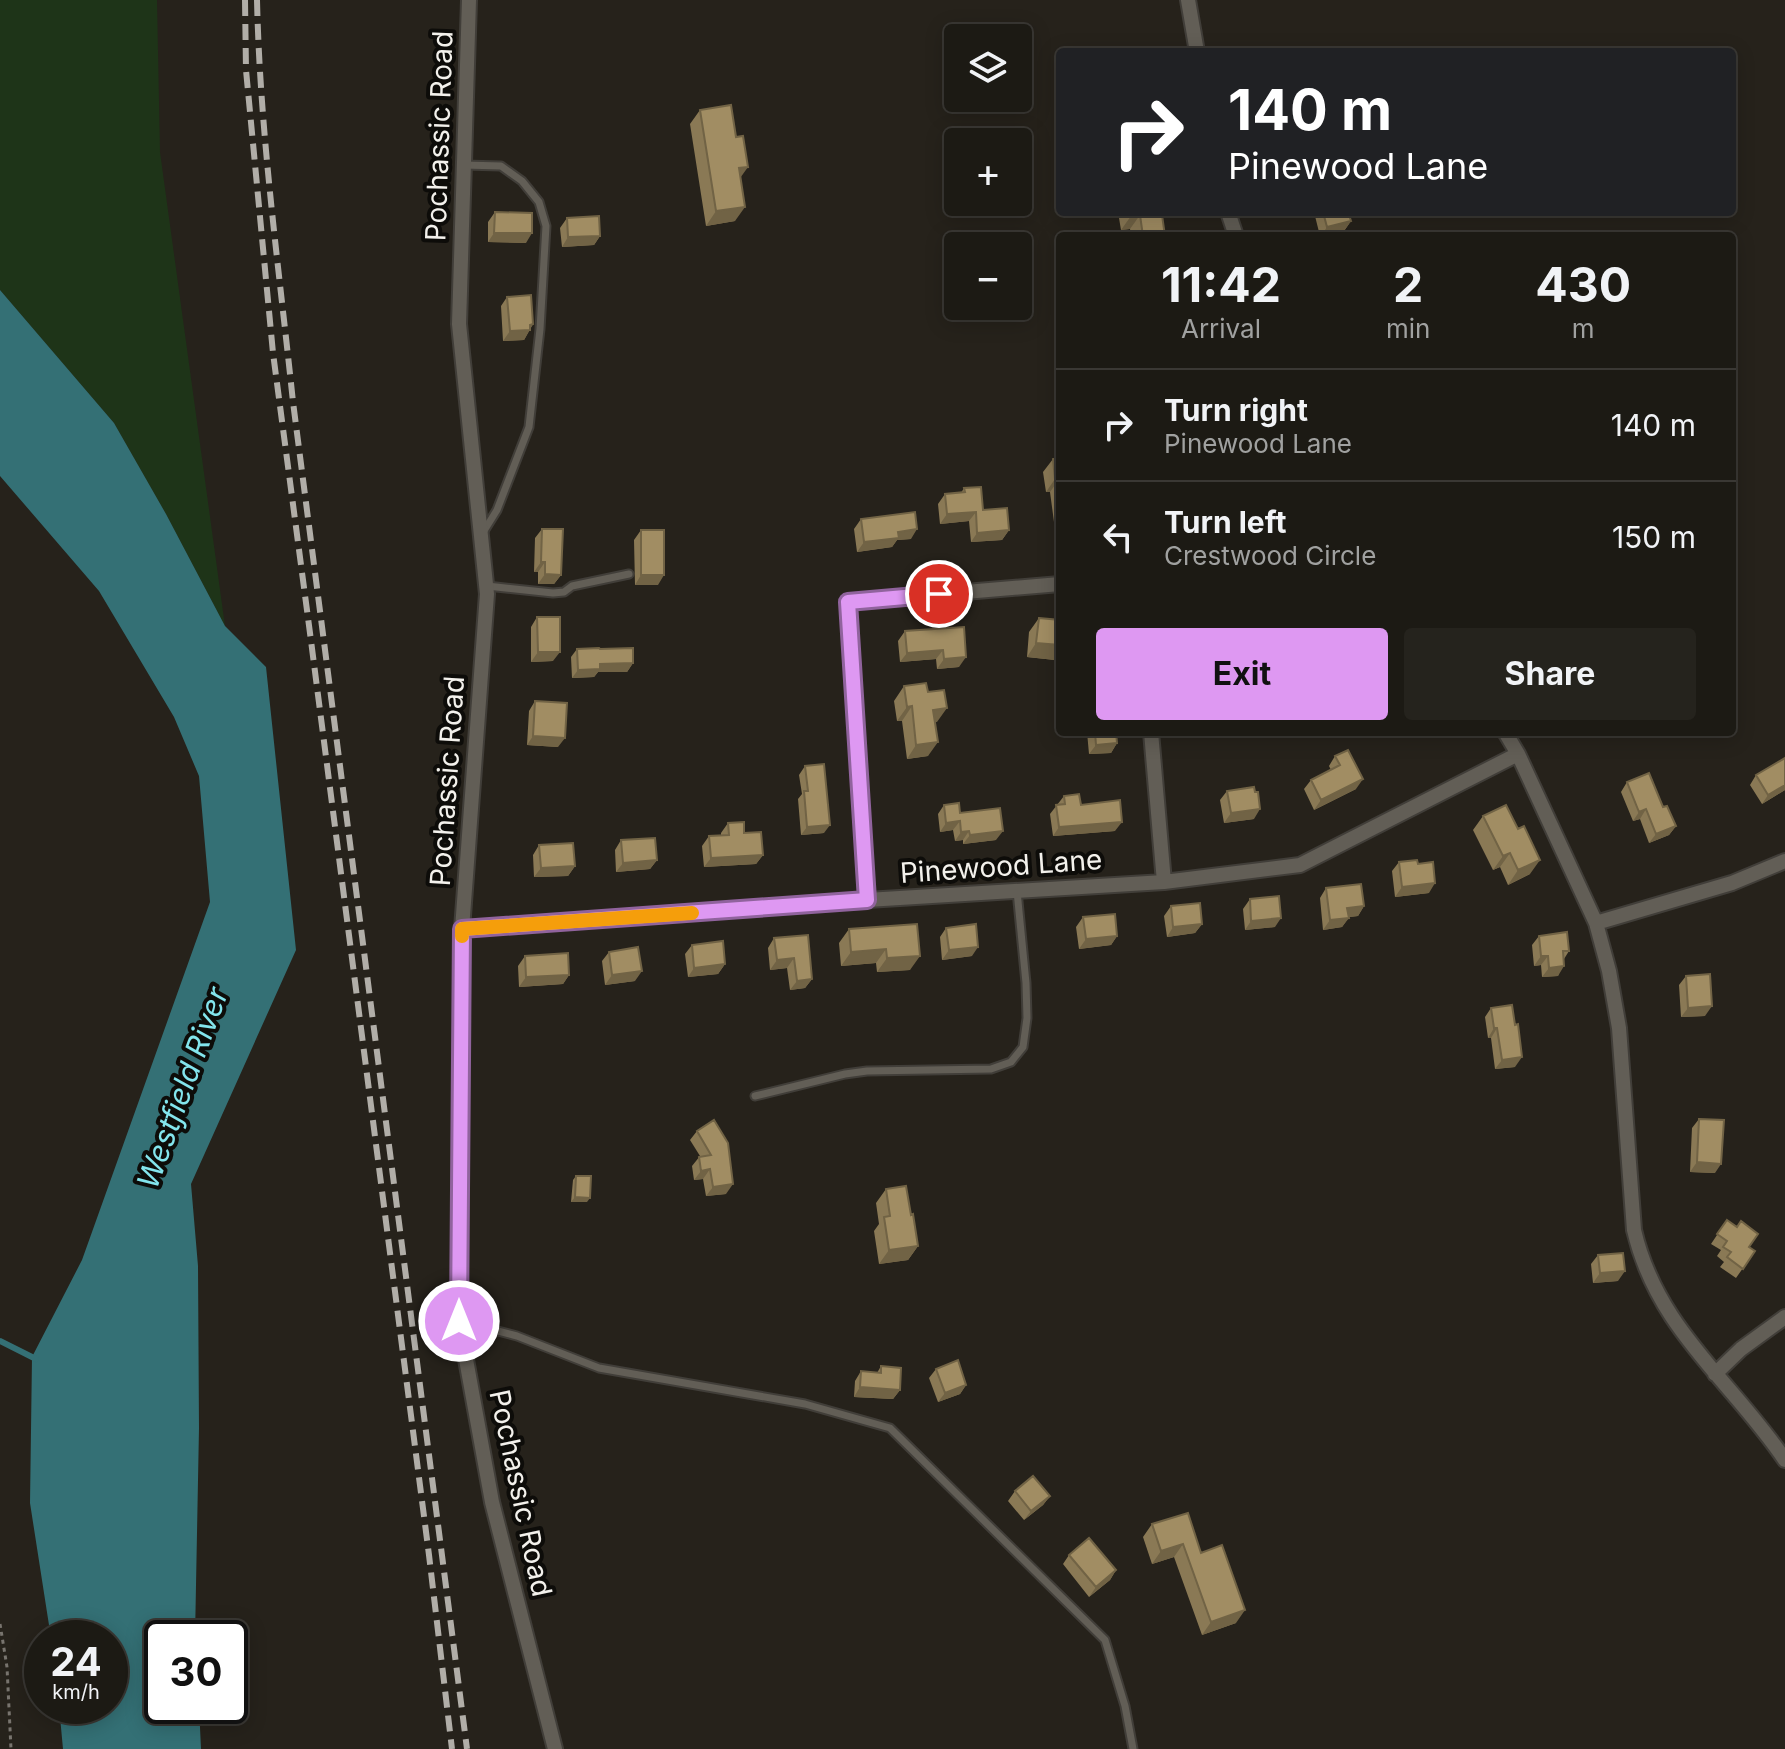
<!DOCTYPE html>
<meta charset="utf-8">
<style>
:root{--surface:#1c1a14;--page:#25231d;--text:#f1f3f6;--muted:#a0a1a0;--line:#3a3834;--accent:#de98f2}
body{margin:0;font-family:Inter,sans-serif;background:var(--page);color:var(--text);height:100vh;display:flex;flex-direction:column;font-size:30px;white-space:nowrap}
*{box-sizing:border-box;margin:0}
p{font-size:26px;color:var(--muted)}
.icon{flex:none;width:44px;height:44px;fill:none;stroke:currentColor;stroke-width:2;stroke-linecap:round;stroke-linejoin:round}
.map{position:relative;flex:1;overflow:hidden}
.side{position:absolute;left:1056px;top:232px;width:680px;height:504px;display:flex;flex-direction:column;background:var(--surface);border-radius:8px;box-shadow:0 4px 20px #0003,0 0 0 2px var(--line)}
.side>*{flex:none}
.guide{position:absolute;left:1056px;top:48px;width:680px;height:168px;border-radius:8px;box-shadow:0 4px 20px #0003,0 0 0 2px var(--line);background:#202124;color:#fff;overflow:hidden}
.tools{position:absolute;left:944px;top:24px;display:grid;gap:16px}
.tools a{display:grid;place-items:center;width:88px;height:88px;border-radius:8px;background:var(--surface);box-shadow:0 4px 20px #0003,0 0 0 2px var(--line);font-size:40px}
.speed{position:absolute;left:24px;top:1620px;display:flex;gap:16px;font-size:40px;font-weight:700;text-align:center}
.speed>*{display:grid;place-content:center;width:104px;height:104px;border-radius:50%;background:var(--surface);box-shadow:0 4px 20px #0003,0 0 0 2px var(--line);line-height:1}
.speed small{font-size:20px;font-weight:400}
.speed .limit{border:4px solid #111;border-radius:12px;background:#fff;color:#111}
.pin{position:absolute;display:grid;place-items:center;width:68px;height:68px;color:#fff;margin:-34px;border:4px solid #fff;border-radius:50%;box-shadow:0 2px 8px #0007}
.me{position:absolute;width:88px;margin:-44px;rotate:0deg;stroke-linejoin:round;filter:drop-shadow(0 0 6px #0008)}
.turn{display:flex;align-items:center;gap:28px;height:168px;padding:0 40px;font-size:36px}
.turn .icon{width:104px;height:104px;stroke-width:2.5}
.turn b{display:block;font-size:56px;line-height:68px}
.eta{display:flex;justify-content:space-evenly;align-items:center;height:136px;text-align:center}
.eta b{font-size:48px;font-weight:700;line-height:56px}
.primary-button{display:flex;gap:16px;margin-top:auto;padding:16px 40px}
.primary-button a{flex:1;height:92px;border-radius:8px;background:var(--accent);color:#111;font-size:32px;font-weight:700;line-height:92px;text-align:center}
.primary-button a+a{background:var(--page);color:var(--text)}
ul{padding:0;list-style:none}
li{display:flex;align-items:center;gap:24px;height:112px;padding:0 40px;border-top:2px solid var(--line)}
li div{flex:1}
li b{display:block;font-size:30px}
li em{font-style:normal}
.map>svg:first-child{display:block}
</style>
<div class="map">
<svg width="1785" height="1749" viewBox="0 0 1785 1749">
<rect width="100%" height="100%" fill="#26221b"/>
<!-- green -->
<path fill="#1e3418" d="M0,0h157l3,152 65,474 -59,-112 -52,-91 -114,-133z"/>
<!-- water -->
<path fill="#347075" d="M0,290l114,133 52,91 59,112 41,41 30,283 -105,234 7,82 1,162 -4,210h-33v68h37l2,43h-138l-4,-43h51v-68h-59l-21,-135 2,-146 50,-97 128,-358 -11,-126 -25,-59 -75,-126 -99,-115z"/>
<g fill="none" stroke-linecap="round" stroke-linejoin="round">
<!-- stream -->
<path stroke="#347075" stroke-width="6" d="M0,1341l36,18"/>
<defs>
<path id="service" d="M464,165l37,1 21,15 17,21 7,24 -6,103 -11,98 -32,83 -15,24
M487,586l66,7 11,-1 8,-6 57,-12
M755,1096l90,-22 22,-3 124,-2 20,-7 12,-15 4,-29 -1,-35 -9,-92
M459,1321l58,15 82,32 206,36 85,24 215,212 20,66 8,43"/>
<path id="minor" d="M469,0l-10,324 28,270 -25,335 -3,392 33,181 63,247
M1188,0l9,52
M1228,212l8,24
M1151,732l13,150
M1505,732l13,22 78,169 13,48 10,57 15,202c23,99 97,150 151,230
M867,900l-19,-298 212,-18
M1596,923l136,-40 53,-22
M462,929l405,-29 297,-18 136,-17 218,-111
M1715,1374l26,-25 44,-32"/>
</defs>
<!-- service casing -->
<use href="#service" stroke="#413e39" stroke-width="11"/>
<!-- minor casing -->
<use href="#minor" stroke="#413e39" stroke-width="18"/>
<!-- path -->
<path stroke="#78746e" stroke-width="3" stroke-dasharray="4 4" stroke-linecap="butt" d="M0,1624l7,43 4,82"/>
<!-- service -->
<use href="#service" stroke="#625e56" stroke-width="7"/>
<!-- minor -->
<use href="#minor" stroke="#625e56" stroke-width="14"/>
<!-- rail -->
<path stroke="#b1aea8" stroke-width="6" stroke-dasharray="16 8" stroke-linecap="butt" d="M245,0l1,70 27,283 37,280 119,922 23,194
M257,0c3,134 22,268 36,402l174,1347"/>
</g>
<!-- wall -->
<path fill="#8a7955" d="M700,110l41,68 -6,43 -29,5 -16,-102z
M495,212l31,31 -38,-1v-20z
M1118,212h46l-2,5 3,19h-34l-1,-7 -9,1z
M1314,212h34l3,9 -7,10 -24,5z
M567,218l33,18 -6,9 -32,2 -2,-19z
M507,297l26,27 -9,16 -21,1 -2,-35z
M1060,458v79h-4l-6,-45h-4l-3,-20 10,-13z
M964,488l19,22 26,20 -7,10 -31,2 -2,-21 -29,3 -2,-20 7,-10 16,-1z
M861,519l50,20 -14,1 -5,7 -35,5 -3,-23z
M542,529l19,46 -7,9h-16v-12h-4l1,-34z
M641,530l17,55h-23l-1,-45z
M537,617l16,44 -22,1v-35z
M1039,618l18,39 -2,3 -28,-3 2,-25z
M964,627l-5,40 -22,2 -1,-10 -36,3 -2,-21 7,-10z
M577,649h23l33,14 -6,9h-29l-4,5 -22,1 -1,-21z
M904,686l24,6 9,30h-2l-7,34 -21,3 -5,-38h-5l-3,-20z
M535,701l23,46 -31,-2 2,-34z
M1087,732h29l1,11 -6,10 -22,1z
M1335,756l21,33 -42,21 -10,-21 7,-9 20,-10 -2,-4z
M805,766l19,67 -23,2 -3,-36 4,-5 -3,-19z
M1756,775l29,15 -23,14 -12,-19z
M1627,782l36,25 13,19 -7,9 -20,8 -9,-24 -7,2 -12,-29z
M1227,791l27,28 -30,4 -4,-23z
M1064,796l17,9 34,26 -62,5 -3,-22z
M944,805l16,8 36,27 -33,4v-4l-8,1 -2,-11 -13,2 -2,-18z
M1483,816l47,58 -22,11 -8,-18 -7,3 -20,-40z
M728,823l16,10 19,22 -7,9 -52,3 -2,-21 7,-10 12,-1v-2z
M621,840l36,20 -7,9 -34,3 -1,-22z
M539,845l36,21 -7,10 -34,1 -1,-22z
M1399,862l19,2 11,29 -34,4 -3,-26z
M1326,888l38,18 -6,10 -9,1 -7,10 -19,3 -3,-32z
M1250,899l25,28 -30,3 -2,-21z
M1171,906l31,18 -7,9 -28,4 -3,-21z
M1083,917l34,19 -6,9 -32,4 -3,-22z
M917,924l-7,46 -33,2 -1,-9 -35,3 -2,-23 10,-14z
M946,928l26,28 -30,4 -2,-23z
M1539,936l30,15 -5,8 -6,17 -16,1 -1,-12 -7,1 -2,-21z
M774,938l38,41 -7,9 -15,2 -3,-22 -17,2 -2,-22z
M692,945l33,19 -7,10 -30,3 -3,-23z
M609,952l26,29 -30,4 -3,-24z
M525,956l44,19 -6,9 -44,3 -1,-21z
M1686,976l19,40 -24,1 -2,-32z
M1491,1008l24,17v42l-20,2 -4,-31h-3l-3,-21z
M1699,1119l16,54 -25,-1 2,-44z
M714,1120l12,74 -20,2 -3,-17 -9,1 -2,-14 8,-10 -10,-16 7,-9z
M576,1176l11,26h-16l2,-22z
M886,1189l32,57 -10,14 -29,4 -5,-33 5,-7 -3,-21z
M1727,1220l22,27 6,4 -19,27 -16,-11 4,-5 -7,-6 4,-6 -10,-6z
M1598,1255l20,26 -25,2 -2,-19z
M881,1366l19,24 -7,9 -39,-2 1,-16 6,-10 16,2z
M936,1369l30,16 -6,9 -22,8 -9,-24z
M1015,1491l35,5 -7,9 -19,15 -16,-19z
M1152,1524l49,29 35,70 -34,12 -28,-78 -22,7 -9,-27z
M1069,1555l47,15 -6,10 -21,17 -26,-33z"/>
<!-- shaded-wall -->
<path fill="#716345" d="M748,167l-10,14 1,-13z
M745,207l-10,14 -29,5 10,-15z
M1140,215l-10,14 -9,1 10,-14z
M1351,221l-7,10 -23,5 6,-9z
M494,233h38l-6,10 -38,-1z
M600,236l-6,9 -32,2 6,-10z
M533,324l-9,16 -21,1 7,-10z
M1060,478l-10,14h-4l9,-13z
M976,512l-7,9 -29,3 7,-10z
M917,529l-6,10 -14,1 -5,7 -35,5 7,-10 34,-10z
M1009,530l-7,10 -31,2 6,-9z
M541,562h4l-7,10h-4z
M545,574l16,1 -7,9h-16z
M641,575h23l-6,10h-23z
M1036,643l24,2v11l-3,1 -2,3 -28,-3z
M943,650l-7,9 -36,3 7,-9z
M538,652h22l-7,9 -22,1z
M966,657l-7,10 -22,2 7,-10z
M633,663l-6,9h-29l-4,5 -22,1 6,-8 22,-6z
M912,706l-10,15h-5l10,-14z
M947,708l-10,14 -14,2 10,-14z
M533,736l32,2 -7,9 -31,-2z
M938,742l-10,14 -21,3 9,-14z
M1117,743l-6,10 -22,1 7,-9z
M1363,779l-7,10 -42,21 7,-10z
M1785,785v5l-23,14 6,-9z
M1260,809l-6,10 -30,4 7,-10z
M1646,809l-6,10 -7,2 6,-9z
M960,821l-7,9 -13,2 6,-9z
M1122,822l-7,9 -62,5 6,-9z
M830,825l-6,8 -23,2 6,-8z
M1676,826l-7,9 -20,8 7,-9z
M969,831l-6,9 -8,1 6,-9z
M1003,831l-7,9 -33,4 7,-9z
M1510,853l-10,14 -7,3 10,-14z
M763,855l-7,9 -52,3 7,-9z
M657,860l-7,9 -34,3 7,-9z
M1540,860l-10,14 -22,11 10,-15z
M575,866l-7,10 -34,1 7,-9z
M1435,883l-6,10 -34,4 7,-10z
M1364,906l-6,10 -17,2 6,-10z
M1281,918l-6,9 -30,3 6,-9z
M1349,918l-7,9 -19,3 7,-10z
M1202,924l-7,9 -28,4 6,-10z
M1117,936l-6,9 -32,4 7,-10z
M978,947l-6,9 -30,4 7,-10z
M886,949l-10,14 -35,3 10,-14z
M920,956l-10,14 -33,2 10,-14z
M1541,956h7l-7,9 -7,1z
M794,958l-7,10 -17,2 7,-10z
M725,964l-7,10 -30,3 6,-9z
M1564,966l-6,10 -16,1 7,-9z
M642,971l-7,10 -30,4 7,-10z
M569,975l-6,9 -44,3 7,-10z
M812,979l-7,9 -15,2 7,-9z
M1712,1006l-7,10 -24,1 7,-9z
M1494,1028h3l-6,10h-3z
M1522,1057l-7,10 -20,2 7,-9z
M1697,1162l24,2 -6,9 -25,-1z
M710,1169l-7,10 -9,1 7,-9z
M733,1184l-7,10 -20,2 7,-9z
M575,1197l15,1 -3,4h-16z
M918,1246l-10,14 -29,4 10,-14z
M1625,1271l-7,10 -25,2 7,-10z
M966,1385l-6,9 -22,8 7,-9z
M860,1387l40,3 -7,9 -39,-2z
M1050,1496l-7,9 -19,15 7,-9z
M1183,1544l-9,13 -22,7 9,-13z
M1116,1570l-6,10 -21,17 7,-10z
M1245,1610l-9,13 -34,12 9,-13z"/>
<!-- building -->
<path fill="#a18d63" stroke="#716345" stroke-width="2" d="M731,105l5,32 7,-1 5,31 -9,1 6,39 -29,4 -16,-101z
M495,212l37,1v20h-38z
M1130,212h34v2l-2,1 3,21h-22l-3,-21 -9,1z
M1323,212h25l3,9 -24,6z
M599,216l1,20 -32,1 -1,-19z
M1438,233l13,3h-14z
M531,295l2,29 -3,1v5l-20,1 -3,-34z
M1060,458v22v-2l-5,1 -2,-20z
M981,487l2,23 24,-2 2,22 -32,3 -1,-21 -29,2 -2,-20 20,-2 -1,-4z
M915,512l2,17 -19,3 1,6 -35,4 -3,-23z
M542,529h21l-2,46 -16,-1v-12h-4z
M641,530h23v45h-23z
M537,617h23v35h-22z
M1039,618l21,2v25l-24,-2z
M964,627l2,30 -22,2 -1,-9 -36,3 -2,-22z
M599,648l1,1 33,-1v15l-33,1v5l-22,1 -1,-21z
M926,683l2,9 16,-2 3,18 -14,2 5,32 -22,3 -4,-39 -5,1 -3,-21z
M535,701l32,2 -2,35 -32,-2z
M1095,732h21l1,11 -21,2z
M1348,750l15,29 -42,21 -10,-20 29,-15 -5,-9z
M1785,758v27l-17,10 -12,-20z
M824,764l6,61 -23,2 -3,-36h4l-3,-25z
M1649,773l14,34 4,-1 9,20 -20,8 -10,-25 -7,3 -12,-30z
M1254,787l1,5h3l2,17 -29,4 -4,-22z
M1079,794l2,11 39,-5 2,22 -63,5 -3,-22 9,-1 -1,-8z
M959,803l1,10 40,-5 3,23 -33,4 -1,-4 -8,1 -1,-11 -14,2 -2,-18z
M1506,805l12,24 6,-3 16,34 -22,10 -8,-17 -7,3 -20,-40z
M744,822v11l17,-1 2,23 -52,3 -2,-22 20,-1 -1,-12z
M655,838l2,22 -34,3 -2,-23z
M573,843l2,23 -34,2 -2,-23z
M1417,860l1,4 15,-2 2,21 -33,4 -3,-25z
M1361,884l3,22 -17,2 2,10 -19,2 -4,-32z
M1279,896l2,22 -30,3 -1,-22z
M1200,903l2,21 -29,3 -2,-21z
M1115,914l2,22 -31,3 -3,-22z
M917,924l3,32 -33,2 -1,-9 -35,3 -2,-23z
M976,924l2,23 -29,3 -3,-22z
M1567,932l2,19h-6l1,15 -15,2 -1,-12h-7l-2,-20z
M808,935l4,44 -15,2 -3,-23 -17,2 -3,-22z
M723,941l2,23 -31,4 -2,-23z
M638,947l4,24 -30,4 -3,-23z
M568,953l1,22 -43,2 -1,-21z
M1710,974l2,32 -24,2 -2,-32z
M1512,1005l3,20 3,-1 4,33 -20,3 -5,-32h-3l-3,-20z
M1699,1119l25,1 -3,44 -24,-2z
M714,1120l14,23 5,41 -20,3 -3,-18 -9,2 -2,-14 12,-2 -14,-24z
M576,1176h15l-1,22 -15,-1z
M906,1186l5,29 2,-1 5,32 -29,4 -5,-33 6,-1 -4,-27z
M1727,1220l10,7 4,-6 17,13 -9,13 6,4 -12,18 -16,-12 4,-5 -8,-5 4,-6 -10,-7z
M1623,1253l2,18 -25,2 -2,-18z
M958,1360l8,25 -21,8 -9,-24z
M881,1366l20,2 -1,22 -40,-3 1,-16 20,2z
M1033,1476l17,20 -19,15 -16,-20z
M1188,1513l13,40 21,-8 23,65 -34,12 -28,-78 -22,7 -9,-27z
M1089,1538l27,32 -20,17 -27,-32z"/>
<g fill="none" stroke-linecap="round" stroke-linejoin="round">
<defs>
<path id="route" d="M459,1321l3,-392 405,-29 -19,-298 91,-8"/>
</defs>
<!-- route casing -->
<use href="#route" stroke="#90639d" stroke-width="20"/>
<!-- route -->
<use href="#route" stroke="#de98f2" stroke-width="14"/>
<!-- slow -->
<path stroke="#f59e0b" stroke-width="14" d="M462,936v-7l230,-16"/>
</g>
<g text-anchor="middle" stroke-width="8" stroke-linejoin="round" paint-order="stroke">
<!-- street labels -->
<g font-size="28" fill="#f3f1ec" stroke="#0d0c09">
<text transform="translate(439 136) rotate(-88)" y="10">Pochassic Road</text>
<text transform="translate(447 781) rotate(-86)" y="10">Pochassic Road</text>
<text transform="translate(1001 866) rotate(-4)" y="10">Pinewood Lane</text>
<text transform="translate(521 1493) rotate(78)" y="10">Pochassic Road</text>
</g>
<!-- water labels -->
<g font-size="30" font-style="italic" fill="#83e5ed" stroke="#0d0c09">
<text transform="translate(183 1088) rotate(-70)" y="10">Westfield River</text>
</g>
</g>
</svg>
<div class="tools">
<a><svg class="icon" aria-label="layers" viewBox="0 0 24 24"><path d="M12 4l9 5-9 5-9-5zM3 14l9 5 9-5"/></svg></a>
<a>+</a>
<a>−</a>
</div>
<div class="speed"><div>24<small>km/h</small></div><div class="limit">30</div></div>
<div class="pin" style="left:939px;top:594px;background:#d93025"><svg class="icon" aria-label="arrive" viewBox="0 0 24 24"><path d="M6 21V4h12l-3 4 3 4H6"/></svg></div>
<svg class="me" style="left:459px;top:1321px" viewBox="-20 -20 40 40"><circle r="17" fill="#de98f2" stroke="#fff" stroke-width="3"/><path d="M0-11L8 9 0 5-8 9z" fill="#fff"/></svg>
<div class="guide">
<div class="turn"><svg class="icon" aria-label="right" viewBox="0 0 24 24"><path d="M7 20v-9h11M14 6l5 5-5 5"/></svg><div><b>140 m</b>Pinewood Lane</div></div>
</div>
<section class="side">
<div class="eta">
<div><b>11:42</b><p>Arrival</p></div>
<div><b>2</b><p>min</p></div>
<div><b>430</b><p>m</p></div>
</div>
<ul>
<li><svg class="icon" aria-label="right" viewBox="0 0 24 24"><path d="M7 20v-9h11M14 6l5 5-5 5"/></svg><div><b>Turn right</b><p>Pinewood Lane</p></div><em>140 m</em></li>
<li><svg class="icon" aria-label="left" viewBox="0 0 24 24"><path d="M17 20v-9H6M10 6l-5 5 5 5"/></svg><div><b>Turn left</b><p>Crestwood Circle</p></div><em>150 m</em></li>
</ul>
<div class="primary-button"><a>Exit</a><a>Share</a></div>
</section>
</div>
